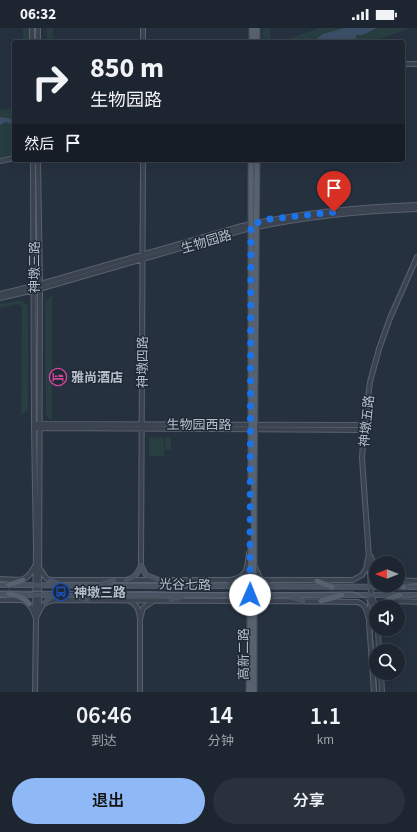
<!DOCTYPE html>
<html lang="zh">
<meta charset="utf-8">
<style>
:root{--surface:#1c2530;--page:#29313c;--text:#f1f3f6;--muted:#a0a5ab;--line:#3a424c;--accent:#8fb8f6}
body{margin:0;font-family:"Source Sans 3","Noto Sans SC",sans-serif;background:var(--page);color:var(--text);height:100vh;display:flex;flex-direction:column;font-size:15px;white-space:nowrap}
*{box-sizing:border-box;margin:0}
p{font-size:13px;color:var(--muted)}
.icon{flex:none;width:22px;height:22px;fill:none;stroke:currentColor;stroke-width:2;stroke-linecap:round;stroke-linejoin:round}
.map{position:relative;height:664px;overflow:hidden}
.sheet{display:flex;flex-direction:column;background:var(--surface);flex:1}
.sheet>*{flex:none}
.hud{position:absolute;left:12px;top:12px;width:393px;height:122px;border-radius:4px;box-shadow:0 4px 16px #0002,0 0 0 1px var(--line);background:#1c2530;color:var(--text);overflow:hidden}
.needle{width:26px;rotate:270deg}
.controls{position:absolute;left:369px;top:528px;display:grid;gap:8px}
.controls a{display:grid;place-items:center;width:36px;height:36px;border-radius:50%;background:var(--surface);box-shadow:0 4px 16px #0002,0 0 0 1px var(--line);font-size:20px}
.pin{position:absolute;display:grid;place-items:center;width:34px;height:34px;color:#fff;margin:-41px -17px;border-radius:50% 50% 50% 0;rotate:-45deg;box-shadow:0 0 4px #0007}
.pin .icon{rotate:45deg}
.me{position:absolute;width:44px;margin:-22px;rotate:1deg;stroke-linejoin:round;filter:drop-shadow(0 0 3px #0008)}
.turn{display:flex;align-items:center;gap:14px;height:84px;padding:0 12px;font-size:18px}
.turn .icon{width:52px;height:52px;stroke-width:2.5}
.turn b{display:block;font-size:28px;line-height:34px}
.then{display:flex;align-items:center;height:38px;padding:0 12px;background:#0003;gap:8px;font-size:15px}
.eta{display:flex;justify-content:space-evenly;align-items:center;height:68px;text-align:center}
.eta b{font-size:24px;font-weight:600;line-height:28px}
.button{display:flex;gap:8px;margin-top:auto;padding:8px 12px}
.button a{flex:1;height:46px;border-radius:24px;background:var(--accent);color:#111;font-size:16px;font-weight:600;line-height:46px;text-align:center}
.button a+a{background:var(--page);color:var(--text)}
.status{display:flex;justify-content:space-between;align-items:center;height:28px;padding:0 20px;background:var(--surface);direction:ltr}
.status svg{height:11px;fill:currentColor}
.map>svg:first-child{display:block}
</style>
<div class="status"><b>06:32</b><svg viewBox="0 0 49 12"><path d="M0 12V9h3v3zM5 12V6h3v6zM10 12V3h3v9zM15 12V0h3v12zM26 1h20v11H26zM47 4h2v5h-2z"/></svg></div>
<div class="map">
<svg width="417" height="664" viewBox="0 0 417 664">
<rect width="100%" height="100%" fill="#263140"/>
<!-- green -->
<path fill="#283e41" d="M23,0h7v14h-7z
M47,0h6v14h-6z
M263,0h7v14h-8z
M319,0h91l-38,14h-92z
M14,79v47l-14,3v-47z
M52,267v124h-3l-3,-5 -1,-111z
M22,272l6,6v103l-7,7 1,-109 -4,-3 -18,4v-4z
M149,409l15,1v18h-15z
M165,409h6v13h-6z"/>
<!-- water -->
<path fill="#3c4f68" d="M344,0h33l-15,7h-6v3l-8,4h-36l11,-8z
M0,89l14,2v6l-8,-3 -6,3z"/>
<g fill="none" stroke-linecap="round" stroke-linejoin="round">
<defs>
<path id="tertiary" d="M32,0v14
M38,0v14
M143,14v-14
M403,36h14
M33,132l1,268 2,121 -1,65
M38,132l2,124 -1,328
M0,133l14,-3
M0,266l37,-9 205,-59c57,-13 117,-19 175,-21
M0,270l39,-9 204,-59c57,-13 116,-19 174,-21
M37,396l328,1
M36,400l328,2
M371,529l5,15
M141,537l2,-405
M255,539l5,11 3,2h90l9,-5 4,-6 2,-11
M40,541l6,9 4,2h180c18,-3 17,-12 19,-27
M0,551c19,0 25,6 35,-13
M398,552l19,1
M372,569l4,11
M0,572h22c8,3 11,10 14,18 5,-11 6,-16 19,-18l184,1 3,1 8,13
M130,573c8,4 9,10 10,18l3,-11 9,-6
M382,579c7,-9 25,-5 35,-5
M254,586c3,-7 6,-10 13,-13l91,1c7,3 9,7 10,15
M378,601l1,22
M381,645l1,19
M35,664l1,-74
M140,664v-73
M374,664l-5,-69 2,-36 -9,-129 2,-28 6,-48 9,-33 11,-31 27,-61"/>
<path id="secondary" d="M50,552l11,4
M126,552c9,-3 12,-6 15,-15l5,10 13,5
M199,552l14,5
M263,552l9,7
M101,556l13,-4
M0,557l417,2
M228,557l10,-4 5,-5
M0,566l73,2 73,-2 41,1h230
M230,568l12,6
M291,569l12,4
M79,570l8,2
M171,572l11,-3
M45,575l5,-5 5,-2
M261,575l12,-7"/>
<path id="primary" d="M252,0v14
M257,14v-14
M251,449v-317
M317,553l15,6
M9,557l14,-5
M397,557l7,2
M9,566c10,2 14,3 20,10
M321,573l21,-6
M384,576l6,-6 10,-3
M249,664l2,-149
M254,664v-189l3,-343"/>
</defs>
<!-- tertiary casing -->
<use href="#tertiary" stroke="#58616d" stroke-width="6"/>
<!-- secondary casing -->
<use href="#secondary" stroke="#58616d" stroke-width="6"/>
<!-- primary casing -->
<use href="#primary" stroke="#434c59" stroke-width="7"/>
<!-- tertiary -->
<use href="#tertiary" stroke="#3a434f" stroke-width="4"/>
<!-- secondary -->
<use href="#secondary" stroke="#485262" stroke-width="4.5"/>
<!-- primary -->
<use href="#primary" stroke="#58626f" stroke-width="5"/>
<!-- tram -->
<path stroke="#5c6776" stroke-width="1" d="M0,563l254,2 99,-1c9,3 14,7 17,15l7,85"/>
</g>
<g fill="none" stroke-linecap="round" stroke-linejoin="round">
<!-- route -->
<path stroke="#1a73e8" stroke-width="7" stroke-dasharray="0 12.6" d="M250,567l1,-367 5,-1v-4l14,-4 64,-7"/>
</g>
<!-- icons -->
<defs>
<symbol id="hotel-ring" viewBox="-11 -11 22 22"><circle r="9.5" fill="#1f2835" stroke="#d1479c" stroke-width="1.5"/><path d="M-6-4.5h1.5V1H6V5H4.5V3h-9V5H-6ZM-4 0a1.8 1.8 0 1 1 3.6 0ZM.5 0V-2.5h3Q6-2.5 6 0Z" fill="#d1479c"/></symbol>
<symbol id="bus-ring" viewBox="-11 -11 22 22"><circle r="9.5" fill="#1f2835" stroke="#1a4fb4" stroke-width="1.5"/><path d="M-5-6H5V4H4V6H2V4H-2V6H-4V4H-5ZM-3.5-4V0h7V-4ZM-3.5 1.2v1.5H-2V1.2ZM2 1.2v1.5H3.5V1.2Z" fill="#1a4fb4"/></symbol>
</defs>
<g fill-rule="evenodd">
<use href="#hotel-ring" x="48" y="339" width="20" height="20"/>
<use href="#bus-ring" x="51" y="554" width="20" height="20"/>
</g>
<g text-anchor="middle" stroke-width="3" stroke-linejoin="round" paint-order="stroke">
<!-- street labels -->
<g font-size="13" fill="#b6beca" stroke="#1f2835">
<text transform="translate(206 213) rotate(-16)" y="5">生物园路</text>
<text transform="translate(34 239) rotate(-90)" y="5">神墩三路</text>
<text transform="translate(142 334) rotate(-90)" y="5">神墩四路</text>
<text transform="translate(366 393) rotate(-84)" y="5">神墩五路</text>
<text x="199" y="401">生物园西路</text>
<text transform="translate(185 556) rotate(1)" y="5">光谷七路</text>
<text transform="translate(243 626) rotate(-90)" y="5">高新二路</text>
</g>
<!-- poi labels -->
<g font-size="13" font-weight="bold" fill="#b6beca" stroke="#1f2835" text-anchor="start">
<text x="71" y="354">雅尚酒店</text>
<text x="74" y="569">神墩三路</text>
</g>
</g>
</svg>
<div class="controls">
<a><svg class="needle" viewBox="-14 -14 28 28"><path d="M0-13l5 13h-10z" fill="#e53935"/><path d="M0 13l5-13h-10z" fill="#a0a5ab"/></svg></a>
<a><svg class="icon" aria-label="sound" viewBox="0 0 24 24"><path d="M4 9h4l5-4v14l-5-4H4zM17 9q2 3 0 6"/></svg></a>
<a><svg class="icon" aria-label="search" viewBox="0 0 24 24"><circle cx="10" cy="10" r="6"/><path d="M15 15l6 6"/></svg></a>
</div>
<div class="pin" style="left:334px;top:184px;background:#d93025"><svg class="icon" aria-label="arrive" viewBox="0 0 24 24"><path d="M6 21V4h12l-3 4 3 4H6"/></svg></div>
<svg class="me" style="left:250px;top:567px" viewBox="-20 -20 40 40"><circle r="19" fill="#fff"/><path d="M0-13L10 11 0 6-10 11z" fill="#1a73e8"/></svg>
<div class="hud">
<div class="turn"><svg class="icon" aria-label="right" viewBox="0 0 24 24"><path d="M7 20v-9h11M14 6l5 5-5 5"/></svg><div><b>850 m</b>生物园路</div></div>
<div class="then">然后<svg class="icon" aria-label="arrive" viewBox="0 0 24 24"><path d="M6 21V4h12l-3 4 3 4H6"/></svg></div>
</div>
</div>
<section class="sheet">
<div class="eta">
<div><b>06:46</b><p>到达</p></div>
<div><b>14</b><p>分钟</p></div>
<div><b>1.1</b><p>km</p></div>
</div>
<div class="button"><a>退出</a><a>分享</a></div>
</section>
